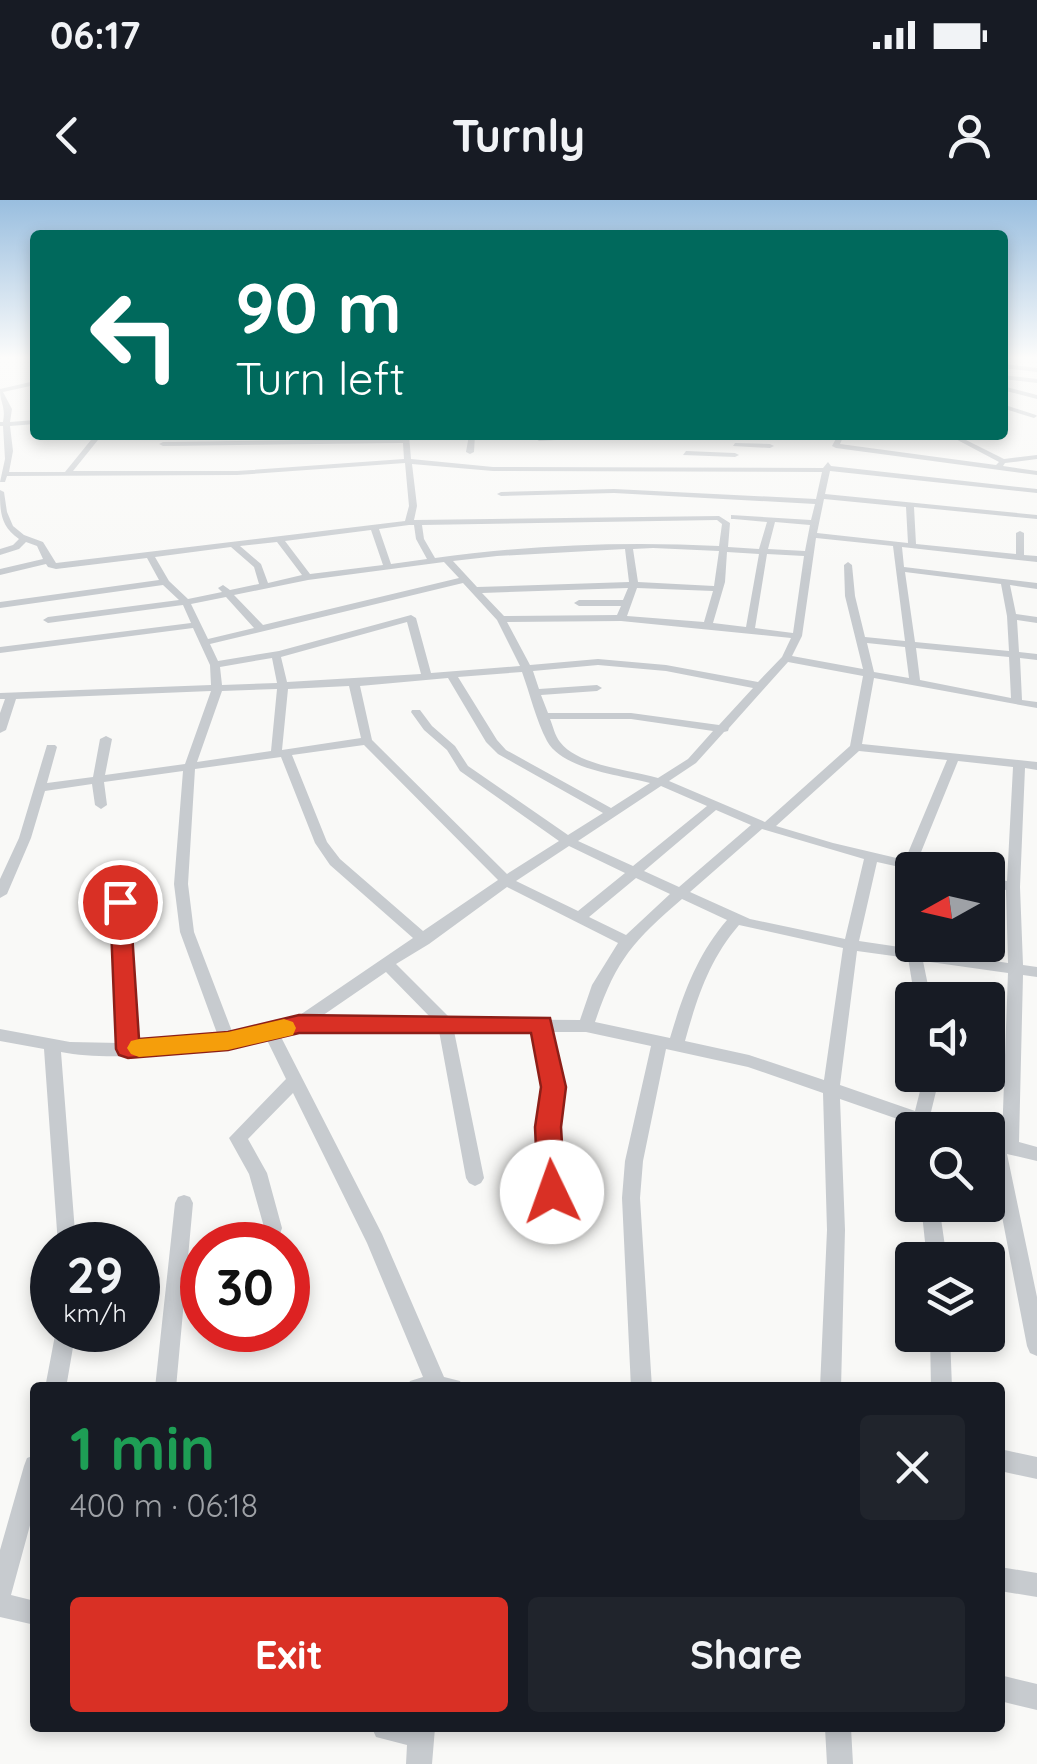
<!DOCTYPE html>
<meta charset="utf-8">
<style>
:root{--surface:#171b24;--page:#20242c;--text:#f1f3f6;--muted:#9ea1a6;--accent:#d93025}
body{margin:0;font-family:Quicksand,sans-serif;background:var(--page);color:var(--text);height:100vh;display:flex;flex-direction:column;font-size:38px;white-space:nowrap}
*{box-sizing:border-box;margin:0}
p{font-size:32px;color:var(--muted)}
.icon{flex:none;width:55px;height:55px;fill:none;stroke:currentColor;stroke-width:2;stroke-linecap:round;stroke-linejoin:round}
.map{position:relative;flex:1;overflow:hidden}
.panel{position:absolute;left:30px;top:1182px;width:975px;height:350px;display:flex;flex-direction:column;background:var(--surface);border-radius:10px;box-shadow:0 5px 15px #0003}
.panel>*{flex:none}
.hud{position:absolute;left:30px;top:30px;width:978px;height:210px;border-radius:10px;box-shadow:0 5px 15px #0003;background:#00695c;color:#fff;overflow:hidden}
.needle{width:65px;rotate:262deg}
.controls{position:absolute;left:895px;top:652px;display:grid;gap:20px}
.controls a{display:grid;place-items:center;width:110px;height:110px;border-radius:10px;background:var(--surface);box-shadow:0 5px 15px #0003;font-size:50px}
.speed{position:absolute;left:30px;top:1022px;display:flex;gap:20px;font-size:50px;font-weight:700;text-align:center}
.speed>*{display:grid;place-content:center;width:130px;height:130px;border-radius:50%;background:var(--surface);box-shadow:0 5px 15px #0003;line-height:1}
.speed small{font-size:25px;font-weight:400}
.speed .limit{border:15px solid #d22;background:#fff;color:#111}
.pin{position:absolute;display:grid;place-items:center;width:85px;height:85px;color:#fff;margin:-42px;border:5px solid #fff;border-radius:50%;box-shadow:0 2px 10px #0007}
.me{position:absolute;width:110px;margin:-55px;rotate:357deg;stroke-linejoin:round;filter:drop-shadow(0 0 8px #0008)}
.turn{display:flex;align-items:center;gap:35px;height:210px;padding:0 40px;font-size:45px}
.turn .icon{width:130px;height:130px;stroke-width:2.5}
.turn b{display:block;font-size:70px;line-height:85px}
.round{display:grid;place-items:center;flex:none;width:105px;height:105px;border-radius:10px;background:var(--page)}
.overview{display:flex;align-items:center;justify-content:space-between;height:170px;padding:0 40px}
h1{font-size:60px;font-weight:700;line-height:75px;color:#1e9e55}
.button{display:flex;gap:20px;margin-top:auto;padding:20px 40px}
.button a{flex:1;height:115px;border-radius:10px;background:var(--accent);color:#fff;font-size:40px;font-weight:700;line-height:115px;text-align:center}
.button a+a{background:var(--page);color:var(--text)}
.status{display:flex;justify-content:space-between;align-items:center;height:70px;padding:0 50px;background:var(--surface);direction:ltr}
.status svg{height:28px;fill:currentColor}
header{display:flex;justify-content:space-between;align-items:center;height:130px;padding:0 40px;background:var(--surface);font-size:45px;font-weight:700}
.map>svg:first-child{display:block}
</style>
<div class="status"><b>06:17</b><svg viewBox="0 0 49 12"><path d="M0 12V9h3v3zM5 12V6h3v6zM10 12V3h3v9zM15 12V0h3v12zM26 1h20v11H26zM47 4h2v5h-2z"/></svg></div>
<header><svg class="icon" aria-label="back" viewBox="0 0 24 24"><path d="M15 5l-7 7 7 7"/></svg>Turnly<svg class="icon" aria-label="person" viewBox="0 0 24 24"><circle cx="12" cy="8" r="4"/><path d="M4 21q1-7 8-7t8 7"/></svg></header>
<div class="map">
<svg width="1037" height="1564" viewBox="0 0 1037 1564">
<rect width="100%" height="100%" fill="#f9f9f7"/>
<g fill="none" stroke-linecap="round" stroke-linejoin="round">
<!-- minor -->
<path fill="#c7cbcf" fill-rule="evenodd" d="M1002,164l35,4v4l-35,-4z
M1002,175l35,4v4l-35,-4z
M35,181v4l-32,7 9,17 -2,13 25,-2v4l-25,2 3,25 -4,21h56l30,-37h7l-29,36h164l167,-12 -1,-16 -240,3 -4,-2 4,-2 240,-3v-4h6l2,24 82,8 330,1 5,-6 3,4 206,23v4l-207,-22 -5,23 212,21v4l-123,-12 2,37 100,10v-21l4,-2 4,2v22l13,1v6l-135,-15 2,20 133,16v6l-27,-4 6,29 21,3v6l-20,-3 2,32 18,2v6l-17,-2 2,42 15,2v6l-163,-30 -12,66 175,18v8l-12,-2 -5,119 3,78 14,2v10l-14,-2 -4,167 18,5v14l-30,-7 30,143v59l-7,-3 -3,-7 -39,-202 2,-6 6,-2 6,2 6,-165 -85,-12 8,39h-16l-7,-42 -51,-7 -17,134 75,26 9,-36h16l-10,41 27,9 3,5h-48v2v-8l-72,-25 5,131 -4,158h-21l7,-158 -4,-137 -75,-26 -82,-18 -23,112 -3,37 12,190h-21l-9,-190 3,-37 26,-115 -65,-14h-35l10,55 -4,40 6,97 -2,6 -7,2 -7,-2 -2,-6 -6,-97 6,-40 -10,-55 -81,-1 30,147 -3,5 -6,3 -6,-3 -3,-5 -27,-147 -140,-1 -19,5 102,199 62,143 16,4 3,7h-56l3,-7 13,-4 -56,-134 -74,-150 -45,46 19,34 15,55 -2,6 -7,2 -7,-2 -17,-60 -20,-36 57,-59 -20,-41c-55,13 -150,25 -205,14l15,193h-18l-14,-196 -44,-8v-12l70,13 50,1 -8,-114 6,-38 7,-4 7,4 -6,38 9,113 83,-6 -38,-104 -6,-48 9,-113 -79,11 3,23 -6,4 -6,-4 -3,-21 -47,7 -14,47 -24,56 -7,4v-19l19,-41 28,-93h8l2,2 -10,36 46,-6 7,-38 6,-3 6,3 -7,36 80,-11 26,-73 -195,8 -10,31 -6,3v-20l5,-14h-5v-6l211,-8 -1,-20 -17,-37 -193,25v-6l191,-24 -8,-18 -135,18 -5,-3 5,-3 131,-17 -16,-15 -163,23v-6l159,-22 -12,-22 -91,11 -8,-2 -2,-3 -46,11v-6l43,-10 -6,-13 -11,-4 -7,7 -19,6v-6l13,-4 6,-6c-19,-13 -19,-28 -19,-49l4,2 3,20 6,14 11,9 19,7 13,21 349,-42 4,-15 -4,-43 -168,12 -230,1 -2,6h-5l5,-23 -2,-33h-3v-4h3c3,-16 -3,-18 -3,-33zM412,264l81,7 329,1 -6,27 -202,-10 -113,3 -4,2 4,2 113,-3 201,11 -4,16 -80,-5v4h3l33,3 -8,27 -31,-2 2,-24 -11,-7 -305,4 3,-14zM824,299l82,8 2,36 -91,-10zM717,320l5,4 -3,22c-94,-5 -190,-1 -284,12l-11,-19 -2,-14zM775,322l35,3 -5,26 -37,-2zM409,325h5l2,14 11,20 -36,5 -12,-35zM371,330l12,35 -73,9 -25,-33zM816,338l77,8 12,95 -40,-4 -10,-41 -3,-31 -4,-3 -4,3 1,31 18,73 -71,-13 10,-20zM277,342l25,33 -34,8 -7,-19 -21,-18zM231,347l23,20 5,17 -29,6 -7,-5 -5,3 4,4 -34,7 -19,-18 -14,-24zM653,348l66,3 -5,35 -76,-4 -5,-33zM625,349l4,33 -152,5 -24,-26 44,-5zM727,352l32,2 -13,73 -33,-4 12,-41zM767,354l37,2 -11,77 -38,-5zM444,362l15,16 -196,47 -29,-30 74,-15zM905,372l96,12 6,32 2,35 -94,-9zM463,383l34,37 23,46 -89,7 -15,-55 -5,-3 -132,36 -61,10 -8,-17zM628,388l-5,12h-44l-5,3 5,3h42l-4,9 -113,1 -22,-23zM637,388l76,3 -9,31 -77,-6zM226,397l28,31 -46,11 -17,-35zM621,421l170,17 -9,19 -24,25 -92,-17 -68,-6 -68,6 -23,-43zM407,422l14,52 -134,8 -6,-25zM867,443l38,4 4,31 -35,-6zM916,448l93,9 2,41 -91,-18zM272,458l5,25 -55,2 -2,-18zM788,462l75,14 -13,70 -85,76 -96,-41 27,-18 28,-31 4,-1 1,-3zM598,465l68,6 87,17 -34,37 -88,-12h-83l-7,-18 56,-4 5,-3 -5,-3 -58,4 -6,-18zM522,472c8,22 14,48 25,69 16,29 74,34 103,42l-39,25 -105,-58 -9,-10 -39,-63zM448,478l38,64 12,12 105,59 -35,22 -100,-69 -13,-20 -23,-20 -12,-16h-8l-1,2 13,18 23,20 13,21 99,70 -52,33 -135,-134 -12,-54zM349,486l12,52 -79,12 6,-61zM277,489l-6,62 -74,11 25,-71zM550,519h81l82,12 -25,28 -30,19c-27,-8 -80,-12 -98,-36 -5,-6 -7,-16 -10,-23zM364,545l134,135 -75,51 -83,-72 -13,-17 -35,-87zM859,551l88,9 -42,100 -72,-17 -57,-17zM281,557l34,86 15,22 83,73 -119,81 -61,15 -39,-102 -6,-48 7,-115zM958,561l55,6 -6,114 -19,-3v8l18,4 2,73 -149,-22 18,-79 36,8h26l-2,-3 -20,-5zM661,586l46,20 -74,60 -55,-25zM716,610l35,15 -72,62 -35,-16zM762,629l102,30 -19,80 -95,-20 -60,-27zM569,646l56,27 -47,38 -62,-30zM636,678l34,16 -44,41 -37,-18zM507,687l111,56 -26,42 -12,35 -129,-1 -55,-55 33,-20zM682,699l45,21c-30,35 -44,74 -57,118l-75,-16c21,-62 38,-81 87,-123zM739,725l104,23 -19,132 -75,-25 -64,-14c12,-43 24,-81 54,-116zM386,772l46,47 -113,-1z
M1002,186l35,9v4l-35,-9z
M1002,204l34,11 1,1 -3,2 -32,-10z
M469,235h6l-1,17 -4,2 -4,-2z
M588,235h55l-104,6 -3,-2z
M777,235h20l-3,2z
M838,235h6l-4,9 156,21 3,-3 -51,-27h8l48,24 33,-4v4l-32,4 -2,3 34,5v4l-201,-27 -4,-2z
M735,243l35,1 4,2 -4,2 -37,-2z
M686,251l49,2 4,2 -4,2 -52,-2z
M184,995l6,2 3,6 -17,185h-21l20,-185 3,-6z
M921,1005h18l8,55h-20z
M56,1130h20l-10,58h-21z
M930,1135h20l2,53h-21z
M1000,1249l37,8v22l-37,-8z
M35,1255v52l-24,88 24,6v24l-35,-8v-67l24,-84 3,-8z
M1000,1367l37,6v24l-37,-6z
M1000,1475l37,9v26l-37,-9z
M372,1528h63l-3,36h-26l1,-19 -31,-8z
M825,1528h26l2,36h-26z"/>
</g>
<!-- sky -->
<linearGradient id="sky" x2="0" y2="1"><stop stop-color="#99bedf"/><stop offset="0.42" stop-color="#fcfcfb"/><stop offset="1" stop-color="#fcfcfb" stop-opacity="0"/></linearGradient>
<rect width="1037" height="375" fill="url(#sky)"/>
<!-- route -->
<path fill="#d93025" stroke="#8d1f18" stroke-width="2.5" d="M120,695l10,7 9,137 89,-7 71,-17 251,3 16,69 -5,40 4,65 -4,8 -9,4 -10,-4 -4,-8 -3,-65 6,-40 -10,-54h-232l-71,17 -100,8 -9,-3 -3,-6 -6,-147z"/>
<!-- slow -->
<path fill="#f59e0b" d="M284,819l9,3 3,6 -3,7 -65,15 -89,7 -8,-3 -4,-6 4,-7 8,-2 89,-7z"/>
</svg>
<div class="controls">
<a><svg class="needle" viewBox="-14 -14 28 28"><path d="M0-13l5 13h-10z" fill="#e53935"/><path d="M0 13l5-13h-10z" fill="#9ea1a6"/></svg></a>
<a><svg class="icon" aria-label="sound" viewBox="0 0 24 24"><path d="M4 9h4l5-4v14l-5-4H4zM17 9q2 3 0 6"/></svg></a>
<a><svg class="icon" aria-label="search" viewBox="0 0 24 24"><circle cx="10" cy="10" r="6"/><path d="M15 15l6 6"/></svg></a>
<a><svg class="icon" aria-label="layers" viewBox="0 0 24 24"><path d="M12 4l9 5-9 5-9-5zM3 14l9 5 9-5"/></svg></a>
</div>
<div class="speed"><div>29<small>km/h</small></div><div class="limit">30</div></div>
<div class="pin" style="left:120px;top:702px;background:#d93025"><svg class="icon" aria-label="arrive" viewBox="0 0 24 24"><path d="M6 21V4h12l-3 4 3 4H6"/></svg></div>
<svg class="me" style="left:552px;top:992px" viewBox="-20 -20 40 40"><circle r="19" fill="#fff"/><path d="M0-13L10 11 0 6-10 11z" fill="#d93025"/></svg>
<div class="hud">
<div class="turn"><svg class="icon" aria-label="left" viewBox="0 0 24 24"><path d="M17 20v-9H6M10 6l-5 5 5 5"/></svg><div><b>90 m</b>Turn left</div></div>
</div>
<section class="panel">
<div class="overview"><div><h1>1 min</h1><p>400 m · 06:18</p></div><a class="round"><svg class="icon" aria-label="close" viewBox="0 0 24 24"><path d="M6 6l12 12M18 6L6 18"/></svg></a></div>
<div class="button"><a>Exit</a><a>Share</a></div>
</section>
</div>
